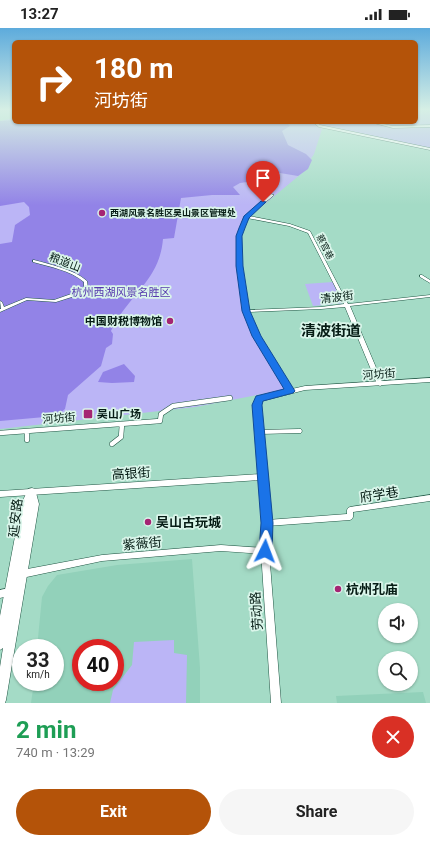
<!DOCTYPE html>
<meta charset="utf-8">
<style>
:root{--surface:#fff;--page:#f6f6f6;--text:#222;--muted:#767676;--accent:#b45309}
body{margin:0;font-family:Roboto,"Noto Sans SC",sans-serif;background:var(--page);color:var(--text);height:100vh;display:flex;flex-direction:column;font-size:15px;white-space:nowrap}
*{box-sizing:border-box;margin:0}
p{font-size:13px;color:var(--muted)}
.icon{flex:none;width:22px;height:22px;fill:none;stroke:currentColor;stroke-width:2;stroke-linecap:round;stroke-linejoin:round}
.map{position:relative;height:675px;overflow:hidden}
.side{display:flex;flex-direction:column;background:var(--surface);flex:1}
.side>*{flex:none}
.guide{position:absolute;left:12px;top:12px;width:406px;height:84px;border-radius:6px;box-shadow:0 1px 3px #0004;background:#b45309;color:#fff;overflow:hidden}
.buttons{position:absolute;left:378px;top:575px;display:grid;gap:8px}
.buttons a{display:grid;place-items:center;width:40px;height:40px;border-radius:50%;background:var(--surface);box-shadow:0 1px 3px #0004;font-size:20px}
.speed{position:absolute;left:12px;top:611px;display:flex;gap:8px;font-size:20px;font-weight:700;text-align:center}
.speed>*{display:grid;place-content:center;width:52px;height:52px;border-radius:50%;background:var(--surface);box-shadow:0 1px 3px #0004;line-height:1}
.speed small{font-size:10px;font-weight:400}
.speed .limit{border:6px solid #d22;background:#fff;color:#111}
.pin{position:absolute;display:grid;place-items:center;width:34px;height:34px;color:#fff;margin:-41px -17px;border-radius:50% 50% 50% 0;rotate:-45deg;box-shadow:0 0 4px #0007}
.pin .icon{rotate:45deg}
.me{position:absolute;width:44px;margin:-22px;rotate:3deg;stroke-linejoin:round;filter:drop-shadow(0 0 3px #0008)}
.turn{display:flex;align-items:center;gap:14px;height:84px;padding:0 16px;font-size:18px}
.turn .icon{width:52px;height:52px;stroke-width:2.5}
.turn b{display:block;font-size:28px;line-height:34px}
.round{display:grid;place-items:center;flex:none;width:42px;height:42px;border-radius:21px;background:var(--page)}
.head{display:flex;align-items:center;justify-content:space-between;height:68px;padding:0 16px}
h1{font-size:24px;font-weight:700;line-height:30px;color:#1e9e55}
.primary-button{display:flex;gap:8px;margin-top:auto;padding:8px 16px}
.primary-button a{flex:1;height:46px;border-radius:24px;background:var(--accent);color:#fff;font-size:16px;font-weight:700;line-height:46px;text-align:center}
.primary-button a+a{background:var(--page);color:var(--text)}
.status{display:flex;justify-content:space-between;align-items:center;height:28px;padding:0 20px;background:var(--surface);direction:ltr}
.status svg{height:11px;fill:currentColor}
.map>svg:first-child{display:block}
</style>
<div class="status"><b>13:27</b><svg viewBox="0 0 49 12"><path d="M0 12V9h3v3zM5 12V6h3v6zM10 12V3h3v9zM15 12V0h3v12zM26 1h20v11H26zM47 4h2v5h-2z"/></svg></div>
<div class="map">
<svg width="430" height="675" viewBox="0 0 430 675">
<rect width="100%" height="100%" fill="#a4dbc6"/>
<!-- built -->
<path fill="#92d1ba" fill-rule="evenodd" d="M192,531l8,109v35h-169l3,-21h21v-34h-18l5,-51 6,-11 9,-11 60,-10zM81,620h34v34h-34z
M423,664l3,11h-89l-1,-7z"/>
<!-- green -->
<path fill="#bbb5f6" d="M416,82h14v38l-107,-22 -9,28 -13,20 -57,47 -6,25 8,60 4,18 37,61 -4,5 -88,17 -195,22v-308l14,-3v4h402z
M333,254l11,21 -31,3 -8,-22z
M174,612v13l13,2 -1,48h-76l3,-13 19,-25 2,-23z"/>
<!-- forest -->
<path fill="#9283e7" d="M14,92v2h272l4,4 -8,5 6,14 18,9 6,6 -4,9 -10,7 -24,-4 -12,8 -22,3 -7,4 7,8h-28l-31,3 -7,40 -11,1c-3,36 -26,51 -45,79 -3,4 -5,9 -7,13l2,3 -1,10 -6,4 -5,18 -33,29 -3,14 -9,7 -56,5v-177l12,-2 3,-17 15,-10 -1,-8 -5,-5 -24,4v-85z
M124,336l11,12 -1,6 -22,1 -14,-1 5,-10z"/>
<g fill="none" stroke-linecap="round" stroke-linejoin="round">
<defs>
<path id="pedestrian" d="M27,404v8
M0,405l160,-12 1,-7 12,-8 57,-8
M112,416l9,-7 1,-13"/>
<path id="minor" d="M370,94h4l19,4 37,-1v2l-37,1z
M271,166l3,1 -25,21 41,8 20,7 38,73 82,-9v2l-80,9 33,78 -1,1 -2,1 -3,-2 -32,-77 -24,2 -72,3 9,24 34,54 1,1 -1,1h-4l-34,-56 -10,-25 -7,-45v-30l7,-19zM247,190l42,8 19,7 36,71 -23,3 -73,3 -7,-44v-30z
M33,232h1c18,5 39,9 53,21l1,7 -10,7 -22,7 -29,-2 -27,12v-3h1l-1,-8 2,1 2,5 22,-9 28,2 20,-7 10,-6v-5c-14,-12 -34,-15 -51,-20z
M420,247h2l8,5v3l-10,-6z
M299,401h2l1,2 -1,2h-2l-39,1h-2l-1,-2 1,-2h2z
M430,467v6l-77,11v5l-1,2 -2,1 -83,6 -2,-1 -1,-2 1,-2 2,-1 80,-6v-4l1,-2 2,-1z
M221,517l44,3 2,1 1,2 -1,2 -2,1 -44,-3 -119,10 -80,17 -3,-2 -1,-2 1,-2 3,-2 80,-15z
M9,560l3,1 1,3 -1,3 -12,3v-8z"/>
<path id="tertiary" d="M313,94h3l4,3 110,23v2l-111,-23z
M430,350v4l-125,8 -43,11 -2,10 8,66 3,46 -2,28 12,152h-10l-10,-152 2,-28 -3,-43 -260,17v-6l260,-17 -6,-63 3,-14 48,-11z"/>
<path id="secondary" d="M32,460l3,1 4,15 -33,196 -1,3h-5v-36l3,-19 -3,2v-34l21,-111 7,-16z"/>
</defs>
<!-- pedestrian casing -->
<use href="#pedestrian" stroke="#205644" stroke-width="5.5"/>
<!-- minor casing -->
<use href="#minor" stroke="#205644" stroke-width="1"/>
<!-- tertiary casing -->
<use href="#tertiary" stroke="#205644" stroke-width="1"/>
<!-- secondary casing -->
<use href="#secondary" stroke="#205644" stroke-width="1"/>
<!-- pedestrian -->
<use href="#pedestrian" stroke="#fff" stroke-width="4.5"/>
<!-- minor -->
<use href="#minor" fill="#fff" fill-rule="evenodd"/>
<!-- tertiary -->
<use href="#tertiary" fill="#fff" fill-rule="evenodd"/>
<!-- secondary -->
<use href="#secondary" fill="#fff" fill-rule="evenodd"/>
</g>
<!-- sky -->
<linearGradient id="sky" x2="0" y2="1"><stop stop-color="#5dabdc"/><stop offset="0.46" stop-color="#d6efe5"/><stop offset="1" stop-color="#d6efe5" stop-opacity="0"/></linearGradient>
<rect width="430" height="177" fill="url(#sky)"/>
<!-- route -->
<path fill="#1a73e8" stroke="#114b97" d="M261,173l5,1 -17,16 -4,10 -3,8 1,30 7,45 11,25 34,55 -2,2 -30,8 -1,4 11,118 -1,28 -2,4 -5,2 -4,-2 -2,-4 2,-28 -9,-118 4,-9 28,-7 -32,-53 -10,-25 -6,-45v-30l3,-8 5,-12z"/>
<!-- markers -->
<g fill="#a52473" stroke="#daf5ea" stroke-width="1.5">
<circle cx="102" cy="185" r="4"/>
<circle cx="170" cy="293" r="4"/>
<rect x="83" y="381" width="10" height="10" rx="2"/>
<circle cx="148" cy="494" r="4"/>
<circle cx="338" cy="561" r="4"/>
</g>
<g text-anchor="middle" stroke-width="3.5" stroke-linejoin="round" paint-order="stroke">
<!-- far-poi labels -->
<g font-size="9" font-weight="bold" fill="#061c15" stroke="#daf5ea" text-anchor="start">
<text x="110" y="188">西湖风景名胜区吴山景区管理处</text>
</g>
<!-- far-street labels -->
<g font-size="9" fill="#061c15" stroke="#daf5ea">
<text transform="translate(325 219) rotate(63)" y="3">蔡官巷</text>
</g>
<!-- street labels -->
<g font-size="11" fill="#061c15" stroke="#daf5ea">
<text transform="translate(65 234) rotate(21)" y="4">粮道山</text>
<text transform="translate(337 269) rotate(-7)" y="4">清波街</text>
<text transform="translate(379 346) rotate(-4)" y="4">河坊街</text>
<text transform="translate(59 390) rotate(-4)" y="4">河坊街</text>
</g>
<!-- park labels -->
<g font-size="11" fill="#5639ad" stroke="#daf5ea">
<text x="121" y="268">杭州西湖风景名胜区</text>
</g>
<!-- poi labels -->
<g font-size="11" font-weight="bold" fill="#061c15" stroke="#daf5ea" text-anchor="end">
<text x="162" y="297">中国财税博物馆</text>
<text x="97" y="390" text-anchor="start">吴山广场</text>
</g>
<!-- near-street labels -->
<g font-size="13" fill="#061c15" stroke="#daf5ea">
<text transform="translate(131 445) rotate(-4)" y="5">高银街</text>
<text transform="translate(379 466) rotate(-9)" y="5">府学巷</text>
<text transform="translate(15 490) rotate(-84)" y="5">延安路</text>
<text transform="translate(142 515) rotate(-5)" y="5">紫薇街</text>
<text transform="translate(256 583) rotate(-94)" y="5">劳动路</text>
</g>
<!-- near-poi labels -->
<g font-size="13" font-weight="bold" fill="#061c15" stroke="#daf5ea" text-anchor="start">
<text x="156" y="499">吴山古玩城</text>
<text x="346" y="566">杭州孔庙</text>
</g>
<!-- district labels -->
<g font-size="15" font-weight="bold" fill="#061c15" stroke="#daf5ea">
<text x="331" y="308">清波街道</text>
</g>
</g>
</svg>
<div class="buttons">
<a><svg class="icon" aria-label="sound" viewBox="0 0 24 24"><path d="M4 9h4l5-4v14l-5-4H4zM17 9q2 3 0 6"/></svg></a>
<a><svg class="icon" aria-label="search" viewBox="0 0 24 24"><circle cx="10" cy="10" r="6"/><path d="M15 15l6 6"/></svg></a>
</div>
<div class="speed"><div>33<small>km/h</small></div><div class="limit">40</div></div>
<div class="pin" style="left:263px;top:174px;background:#d93025"><svg class="icon" aria-label="arrive" viewBox="0 0 24 24"><path d="M6 21V4h12l-3 4 3 4H6"/></svg></div>
<svg class="me" style="left:265px;top:523px" viewBox="-20 -20 40 40"><path d="M0-17L14 15 0 8-14 15z" fill="#1a73e8" stroke="#fff" stroke-width="4"/></svg>
<div class="guide">
<div class="turn"><svg class="icon" aria-label="right" viewBox="0 0 24 24"><path d="M7 20v-9h11M14 6l5 5-5 5"/></svg><div><b>180 m</b>河坊街</div></div>
</div>
</div>
<section class="side">
<div class="head"><div><h1>2 min</h1><p>740 m · 13:29</p></div><a class="round" style="background:#d93025;color:#fff"><svg class="icon" aria-label="close" viewBox="0 0 24 24"><path d="M6 6l12 12M18 6L6 18"/></svg></a></div>
<div class="primary-button"><a>Exit</a><a>Share</a></div>
</section>
